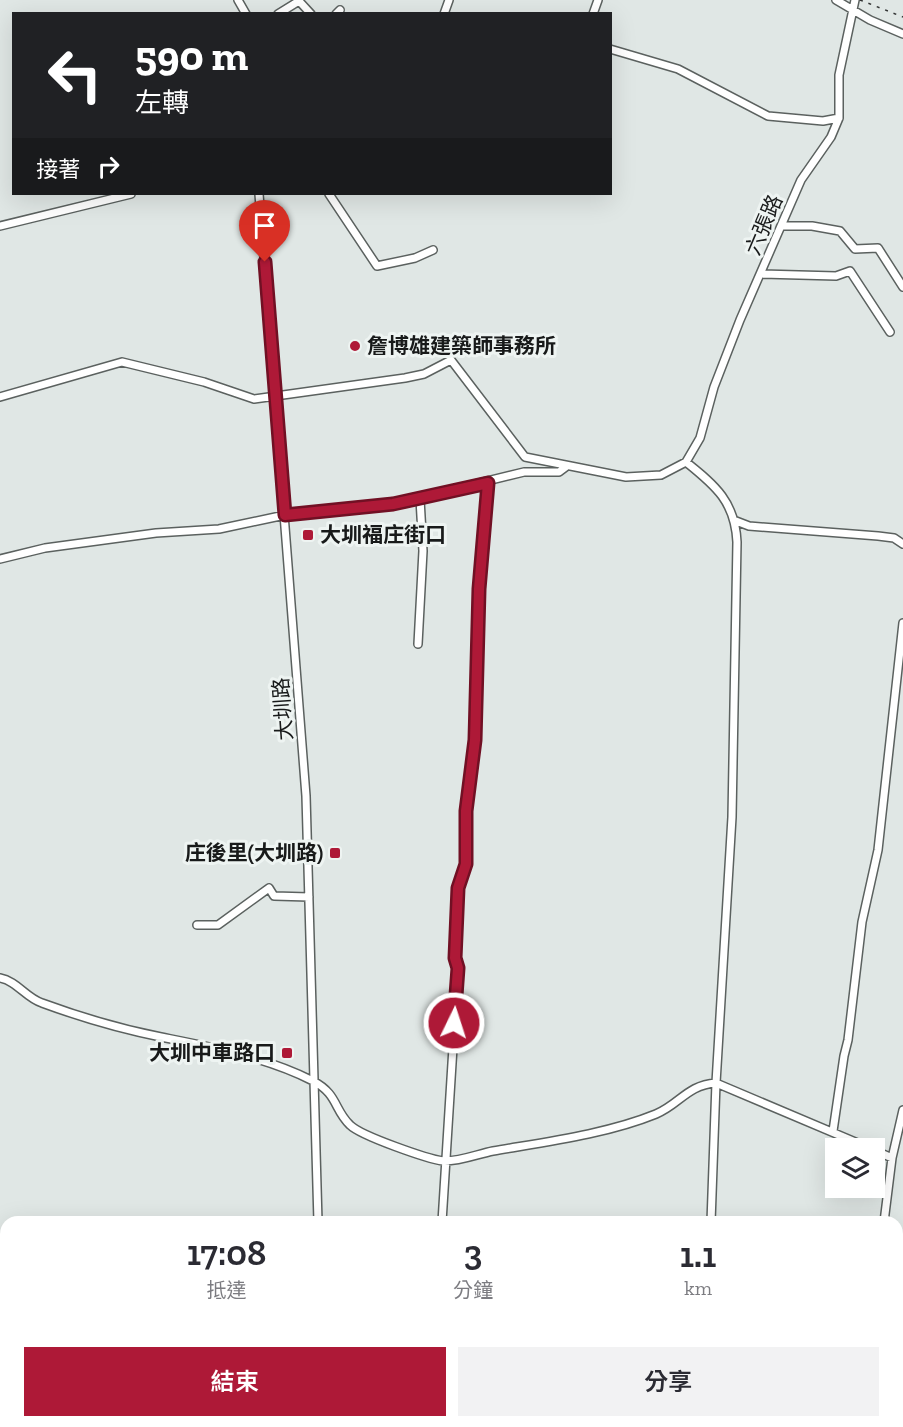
<!DOCTYPE html>
<html lang="zh-TW">
<meta charset="utf-8">
<style>
:root{--surface:#fff;--page:#f2f2f3;--text:#2b2b33;--muted:#7c7c81;--accent:#ae1937}
body{margin:0;font-family:"Zilla Slab","Noto Sans TC",serif;background:var(--page);color:var(--text);height:100vh;display:flex;flex-direction:column;font-size:22px;white-space:nowrap}
*{box-sizing:border-box;margin:0}
p{font-size:20px;color:var(--muted)}
.icon{flex:none;width:33px;height:33px;fill:none;stroke:currentColor;stroke-width:2;stroke-linecap:round;stroke-linejoin:round}
.map{position:relative;flex:1;overflow:hidden}
.side{position:absolute;left:0px;top:1216px;width:903px;height:212px;display:flex;flex-direction:column;background:var(--surface);border-radius:18px 18px 0 0;box-shadow:0 6px 24px #0002}
.side>*{flex:none}
.guide{position:absolute;left:12px;top:12px;width:600px;height:183px;border-radius:0px;box-shadow:0 6px 24px #0002;background:#202124;color:#fff;overflow:hidden}
.buttons{position:absolute;left:825px;top:1138px;display:grid;gap:12px}
.buttons a{display:grid;place-items:center;width:60px;height:60px;border-radius:0px;background:var(--surface);box-shadow:0 6px 24px #0002;font-size:30px}
.pin{position:absolute;display:grid;place-items:center;width:51px;height:51px;color:#fff;margin:-62px -26px;border-radius:50% 50% 50% 0;rotate:-45deg;box-shadow:0 0 6px #0007}
.pin .icon{rotate:45deg}
.me{position:absolute;width:66px;margin:-33px;rotate:4deg;stroke-linejoin:round;filter:drop-shadow(0 0 4px #0008)}
.turn{display:flex;align-items:center;gap:21px;height:126px;padding:0 24px;font-size:27px}
.turn .icon{width:78px;height:78px;stroke-width:2.5}
.turn b{display:block;font-size:42px;line-height:51px}
.then{display:flex;align-items:center;height:57px;padding:0 24px;background:#0003;gap:12px;font-size:22px}
.eta{display:flex;justify-content:space-evenly;align-items:center;height:102px;text-align:center}
.eta b{font-size:36px;font-weight:600;line-height:42px}
.primary-button{display:flex;gap:12px;margin-top:auto;padding:12px 24px}
.primary-button a{flex:1;height:69px;border-radius:0px;background:var(--accent);color:#fff;font-size:24px;font-weight:600;line-height:69px;text-align:center}
.primary-button a+a{background:var(--page);color:var(--text)}
.map>svg:first-child{display:block}
</style>
<div class="map">
<svg width="903" height="1427" viewBox="0 0 903 1427">
<rect width="100%" height="100%" fill="#e0e7e5"/>
<g fill="none" stroke-linecap="round" stroke-linejoin="round">
<!-- stream -->
<path stroke="#2dae91" stroke-width="1.5" d="M897,1414l6,-9
M889,1427l3,-5"/>
<defs>
<path id="minor" d="M238,0l8,14
M836,0l34,20 33,14
M278,14l21,-13 12,13
M336,14l4,-4
M444,14l5,-14
M593,14l5,-14
M610,49l68,20 90,47 55,5 16,-3
M259,194l47,602 12,426
M329,194l48,72 38,-8 18,-8
M0,226l131,-32
M783,226h29l28,5 15,18 23,-1 25,39
M761,274l75,2 14,-5 40,61
M0,397l122,-35 82,20 50,17 151,-21 19,-4 27,-14 74,97 101,20 35,-2 25,-13 14,-24 14,-51 26,-67 61,-140 30,-43 8,-19v-43l16,-75
M686,462c30,24 49,40 51,80l-5,275 -16,266 -5,139
M736,521l13,5 129,10 16,2 9,6
M0,559l45,-11 111,-15 63,-4 66,-14 108,-11 131,-32h35l8,-6
M418,644l5,-93 -3,-52
M197,925h21l51,-37 5,8 35,1
M0,978c17,3 26,20 42,25 38,14 79,26 119,34 50,10 105,20 152,44 25,13 21,29 37,44 11,11 78,34 93,36 15,1 35,-7 50,-10 52,-9 114,-17 163,-37 24,-10 31,-29 60,-31l156,66
M833,1131l11,-75 4,-16 14,-118 16,-72 25,-227
M874,1150l18,8
M442,1222l16,-254 -3,-10 3,-70 8,-24v-53l9,-71 4,-151 9,-106
M884,1222l8,-64 11,-48
M0,1292l6,1
M897,1407l6,-9
M325,1422v5
M468,1422l13,5
M690,1427l1,-5
M846,1427l2,-5
M885,1427l3,-5
M895,1427l8,-14"/>
</defs>
<!-- minor casing -->
<use href="#minor" stroke="#5b615f" stroke-width="10"/>
<!-- minor -->
<use href="#minor" stroke="#fff" stroke-width="7"/>
<!-- rail -->
<path stroke="#313333" stroke-width="1.5" stroke-dasharray="3 6" stroke-linecap="butt" d="M860,0l43,17"/>
</g>
<g fill="none" stroke-linecap="round" stroke-linejoin="round">
<defs>
<path id="route" d="M265,262l20,253 108,-11 95,-21 -9,106 -4,151 -9,71v53l-8,24 -3,70 3,10 -4,55"/>
</defs>
<!-- route casing -->
<use href="#route" stroke="#711024" stroke-width="15"/>
<!-- route -->
<use href="#route" stroke="#ae1937" stroke-width="10"/>
</g>
<!-- markers -->
<g fill="#ae1937" stroke="#eef4f2" stroke-width="2">
<circle cx="355" cy="346" r="6"/>
<rect x="302" y="529" width="12" height="12" rx="3"/>
<rect x="329" y="847" width="12" height="12" rx="3"/>
<rect x="281" y="1047" width="12" height="12" rx="3"/>
</g>
<g text-anchor="middle" stroke-width="6" stroke-linejoin="round" paint-order="stroke">
<!-- street labels -->
<g font-size="21" fill="#181a1a" stroke="#eef4f2">
<text transform="translate(764 225) rotate(-67)" y="7">六張路</text>
<text transform="translate(283 709) rotate(-94)" y="7">大圳路</text>
</g>
<!-- poi labels -->
<g font-size="21" font-weight="bold" fill="#181a1a" stroke="#eef4f2" text-anchor="start">
<text x="367" y="353">詹博雄建築師事務所</text>
<text x="320" y="542">大圳福庄街口</text>
<text x="323" y="860" text-anchor="end">庄後里(大圳路)</text>
<text x="275" y="1060" text-anchor="end">大圳中車路口</text>
</g>
</g>
</svg>
<div class="buttons">
<a><svg class="icon" aria-label="layers" viewBox="0 0 24 24"><path d="M12 4l9 5-9 5-9-5zM3 14l9 5 9-5"/></svg></a>
</div>
<div class="pin" style="left:265px;top:262px;background:#d93025"><svg class="icon" aria-label="arrive" viewBox="0 0 24 24"><path d="M6 21V4h12l-3 4 3 4H6"/></svg></div>
<svg class="me" style="left:454px;top:1023px" viewBox="-20 -20 40 40"><circle r="17" fill="#ae1937" stroke="#fff" stroke-width="3"/><path d="M0-11L8 9 0 5-8 9z" fill="#fff"/></svg>
<div class="guide">
<div class="turn"><svg class="icon" aria-label="left" viewBox="0 0 24 24"><path d="M17 20v-9H6M10 6l-5 5 5 5"/></svg><div><b>590 m</b>左轉</div></div>
<div class="then">接著<svg class="icon" aria-label="right" viewBox="0 0 24 24"><path d="M7 20v-9h11M14 6l5 5-5 5"/></svg></div>
</div>
<section class="side">
<div class="eta">
<div><b>17:08</b><p>抵達</p></div>
<div><b>3</b><p>分鐘</p></div>
<div><b>1.1</b><p>km</p></div>
</div>
<div class="primary-button"><a>結束</a><a>分享</a></div>
</section>
</div>
